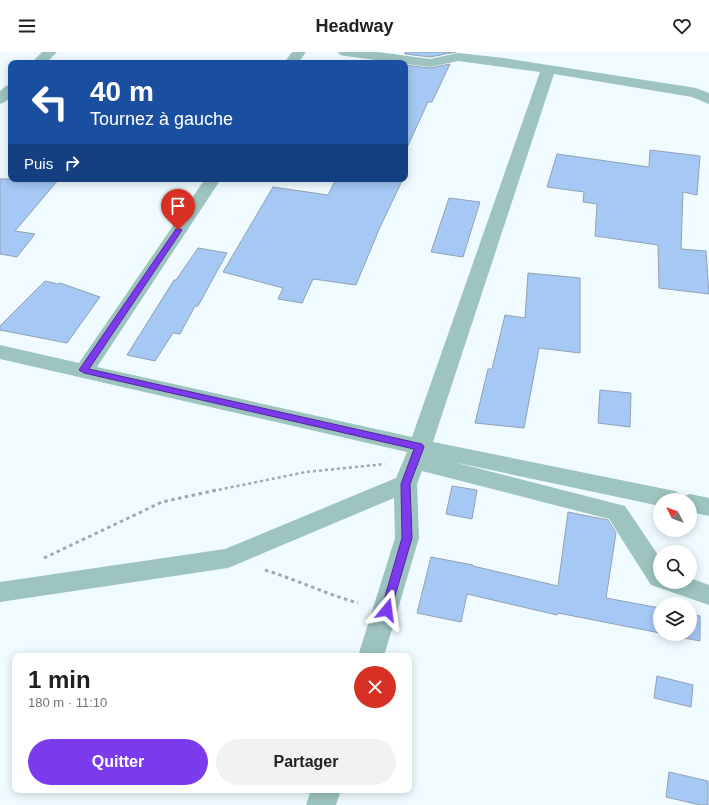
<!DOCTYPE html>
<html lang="fr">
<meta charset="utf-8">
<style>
:root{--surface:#fff;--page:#f2f2f2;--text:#202124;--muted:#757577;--accent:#7c3aed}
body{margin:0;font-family:Arial,sans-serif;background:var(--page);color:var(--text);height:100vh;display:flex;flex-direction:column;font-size:15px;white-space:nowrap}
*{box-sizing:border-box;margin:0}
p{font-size:13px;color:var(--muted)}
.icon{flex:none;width:22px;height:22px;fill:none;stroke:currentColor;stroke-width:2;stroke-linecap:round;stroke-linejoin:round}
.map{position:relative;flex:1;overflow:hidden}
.sheet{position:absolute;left:12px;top:601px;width:400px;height:140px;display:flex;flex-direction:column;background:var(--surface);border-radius:8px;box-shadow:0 2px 10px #0003}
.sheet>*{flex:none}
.guide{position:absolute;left:8px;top:8px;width:400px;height:122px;border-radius:8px;box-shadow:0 2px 10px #0003;background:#1a4fa0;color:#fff;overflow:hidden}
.needle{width:26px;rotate:312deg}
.buttons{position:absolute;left:653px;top:441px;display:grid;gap:8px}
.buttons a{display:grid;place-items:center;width:44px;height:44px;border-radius:50%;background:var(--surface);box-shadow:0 2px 10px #0003;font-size:20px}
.pin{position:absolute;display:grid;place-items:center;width:34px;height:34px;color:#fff;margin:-41px -17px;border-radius:50% 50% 50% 0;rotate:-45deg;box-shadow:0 0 4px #0007}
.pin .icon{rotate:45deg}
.me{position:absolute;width:44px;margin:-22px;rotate:16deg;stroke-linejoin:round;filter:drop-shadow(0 0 3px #0008)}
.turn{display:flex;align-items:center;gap:14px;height:84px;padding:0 16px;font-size:18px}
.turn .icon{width:52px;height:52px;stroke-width:2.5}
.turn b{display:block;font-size:28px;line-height:34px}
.then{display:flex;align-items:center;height:38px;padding:0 16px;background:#0003;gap:8px;font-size:15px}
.round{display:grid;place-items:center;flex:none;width:42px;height:42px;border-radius:21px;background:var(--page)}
.summary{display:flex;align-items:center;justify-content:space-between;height:68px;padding:0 16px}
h1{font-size:24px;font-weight:700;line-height:30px}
.primary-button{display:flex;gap:8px;margin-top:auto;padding:8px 16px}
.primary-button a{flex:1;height:46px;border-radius:24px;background:var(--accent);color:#fff;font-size:16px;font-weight:700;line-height:46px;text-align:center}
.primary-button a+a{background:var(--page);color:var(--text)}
header{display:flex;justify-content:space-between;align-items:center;height:52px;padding:0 16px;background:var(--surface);font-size:18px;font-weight:700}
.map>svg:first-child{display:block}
</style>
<header><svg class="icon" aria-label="menu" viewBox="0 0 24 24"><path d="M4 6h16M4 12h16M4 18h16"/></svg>Headway<svg class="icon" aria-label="heart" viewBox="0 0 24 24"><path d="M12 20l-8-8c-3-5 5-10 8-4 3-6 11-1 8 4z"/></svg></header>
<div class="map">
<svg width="709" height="753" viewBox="0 0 709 753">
<rect width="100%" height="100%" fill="#effbff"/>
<!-- building -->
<path fill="#a5c8f4" stroke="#92a2b5" d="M405,0h51l-26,5 -25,-3z
M450,12l-18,38h-4l-23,50v-87l25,3z
M650,98l50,6 -3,39 -14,-3 -2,57 25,2 3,43 -50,-6 -1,-43 -63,-9 2,-32 -14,-2 1,-10 -37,-5 10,-33 92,13z
M0,127h59l-44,52 20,3 -18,23 -17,-3z
M336,127h67l-23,48 -24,58 -43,-6 -11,24 -24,-4 5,-11 -60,-16 50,-85 55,8z
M449,146l31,4 -17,55 -32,-5z
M198,196l29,5 -29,53h-3l-15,28 -7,-1 -18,28 -28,-6 47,-75h2z
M528,221l52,5v75l-41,-5 -15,80 -49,-5 13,-54h4l13,-54 20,3z
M45,229l13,3 2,-1 40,14 -33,46 -67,-13v-4z
M600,338l31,3 -1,34 -32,-4z
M452,434l25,4 -5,29 -26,-5z
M568,460l40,8 8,13 -10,65 54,10v25l-102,-20 -1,2 -90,-21 -6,28 -44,-9 14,-56 42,8v1l85,20z
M690,562l10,2v25l-36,-7h26z
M657,624l36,9 -2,22 -37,-9z
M669,720l39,9v24h-8l-34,-8z"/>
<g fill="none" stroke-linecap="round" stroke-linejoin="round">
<!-- path-far1 -->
<path stroke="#9faaae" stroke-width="2.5" stroke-dasharray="3 3" stroke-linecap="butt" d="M213,439l93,-19 79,-8"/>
<!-- path -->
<path stroke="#9faaae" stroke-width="3" stroke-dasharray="3.5 3.5" stroke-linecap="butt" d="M44,506l118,-56 55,-12
M265,518c32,10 61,24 93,33"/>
<!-- minor -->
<path fill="#9ec4bf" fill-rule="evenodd" d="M42,0h15l-11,11h-15z
M292,0h14l-8,11h-14z
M338,0h40l52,7 28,-6 46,5 192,30 13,5v11l-17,-7 -138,-23 -121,368 242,49 9,5 6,-2 19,4v18l-19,-4v-12h-30v6l-207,-44 172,44 35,52v24h30v-4l19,7v20l-58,-20 -42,-66 -187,-48 -5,13 2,54 -35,118h-26l37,-118 -1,-40 -166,70 -228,34v-20l225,-33 171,-71 11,-26 -407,-93v-14l79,18 126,-184h16l-124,188 315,70 128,-365 -82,-11 -28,6 -85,-11 -5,-1z
M11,32v13l-6,5 -5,2v-13l6,-5z
M311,738h30l-5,15h-30z"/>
</g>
<!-- route -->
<path fill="#7c3aed" stroke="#51269a" d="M178,176l4,2 -93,139 333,75 2,3 -14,37 2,54 -22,75h-7l-2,-3 21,-72 -1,-54 13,-35 -330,-76 -5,-3 97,-141z"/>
</svg>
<div class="buttons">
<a><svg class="needle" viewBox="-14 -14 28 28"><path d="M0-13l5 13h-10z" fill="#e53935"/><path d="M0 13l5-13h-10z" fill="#757577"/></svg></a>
<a><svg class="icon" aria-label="search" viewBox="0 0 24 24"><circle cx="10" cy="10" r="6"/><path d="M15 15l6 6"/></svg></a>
<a><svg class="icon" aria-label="layers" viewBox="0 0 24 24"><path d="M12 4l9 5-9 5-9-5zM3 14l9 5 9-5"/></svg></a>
</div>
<div class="pin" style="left:178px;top:178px;background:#d93025"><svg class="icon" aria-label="arrive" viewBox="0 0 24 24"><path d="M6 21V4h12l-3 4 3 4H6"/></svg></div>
<svg class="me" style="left:387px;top:558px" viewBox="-20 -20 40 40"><path d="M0-17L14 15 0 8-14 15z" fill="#7c3aed" stroke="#fff" stroke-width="4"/></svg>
<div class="guide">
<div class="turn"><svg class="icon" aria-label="left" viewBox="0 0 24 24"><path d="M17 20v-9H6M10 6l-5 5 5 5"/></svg><div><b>40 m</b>Tournez à gauche</div></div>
<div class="then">Puis<svg class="icon" aria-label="right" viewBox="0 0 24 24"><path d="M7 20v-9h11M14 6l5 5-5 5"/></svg></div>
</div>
<section class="sheet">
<div class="summary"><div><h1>1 min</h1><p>180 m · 11:10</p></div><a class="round" style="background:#d93025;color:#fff"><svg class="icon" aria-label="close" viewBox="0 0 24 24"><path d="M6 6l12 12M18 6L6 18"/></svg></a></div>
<div class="primary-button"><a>Quitter</a><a>Partager</a></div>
</section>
</div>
